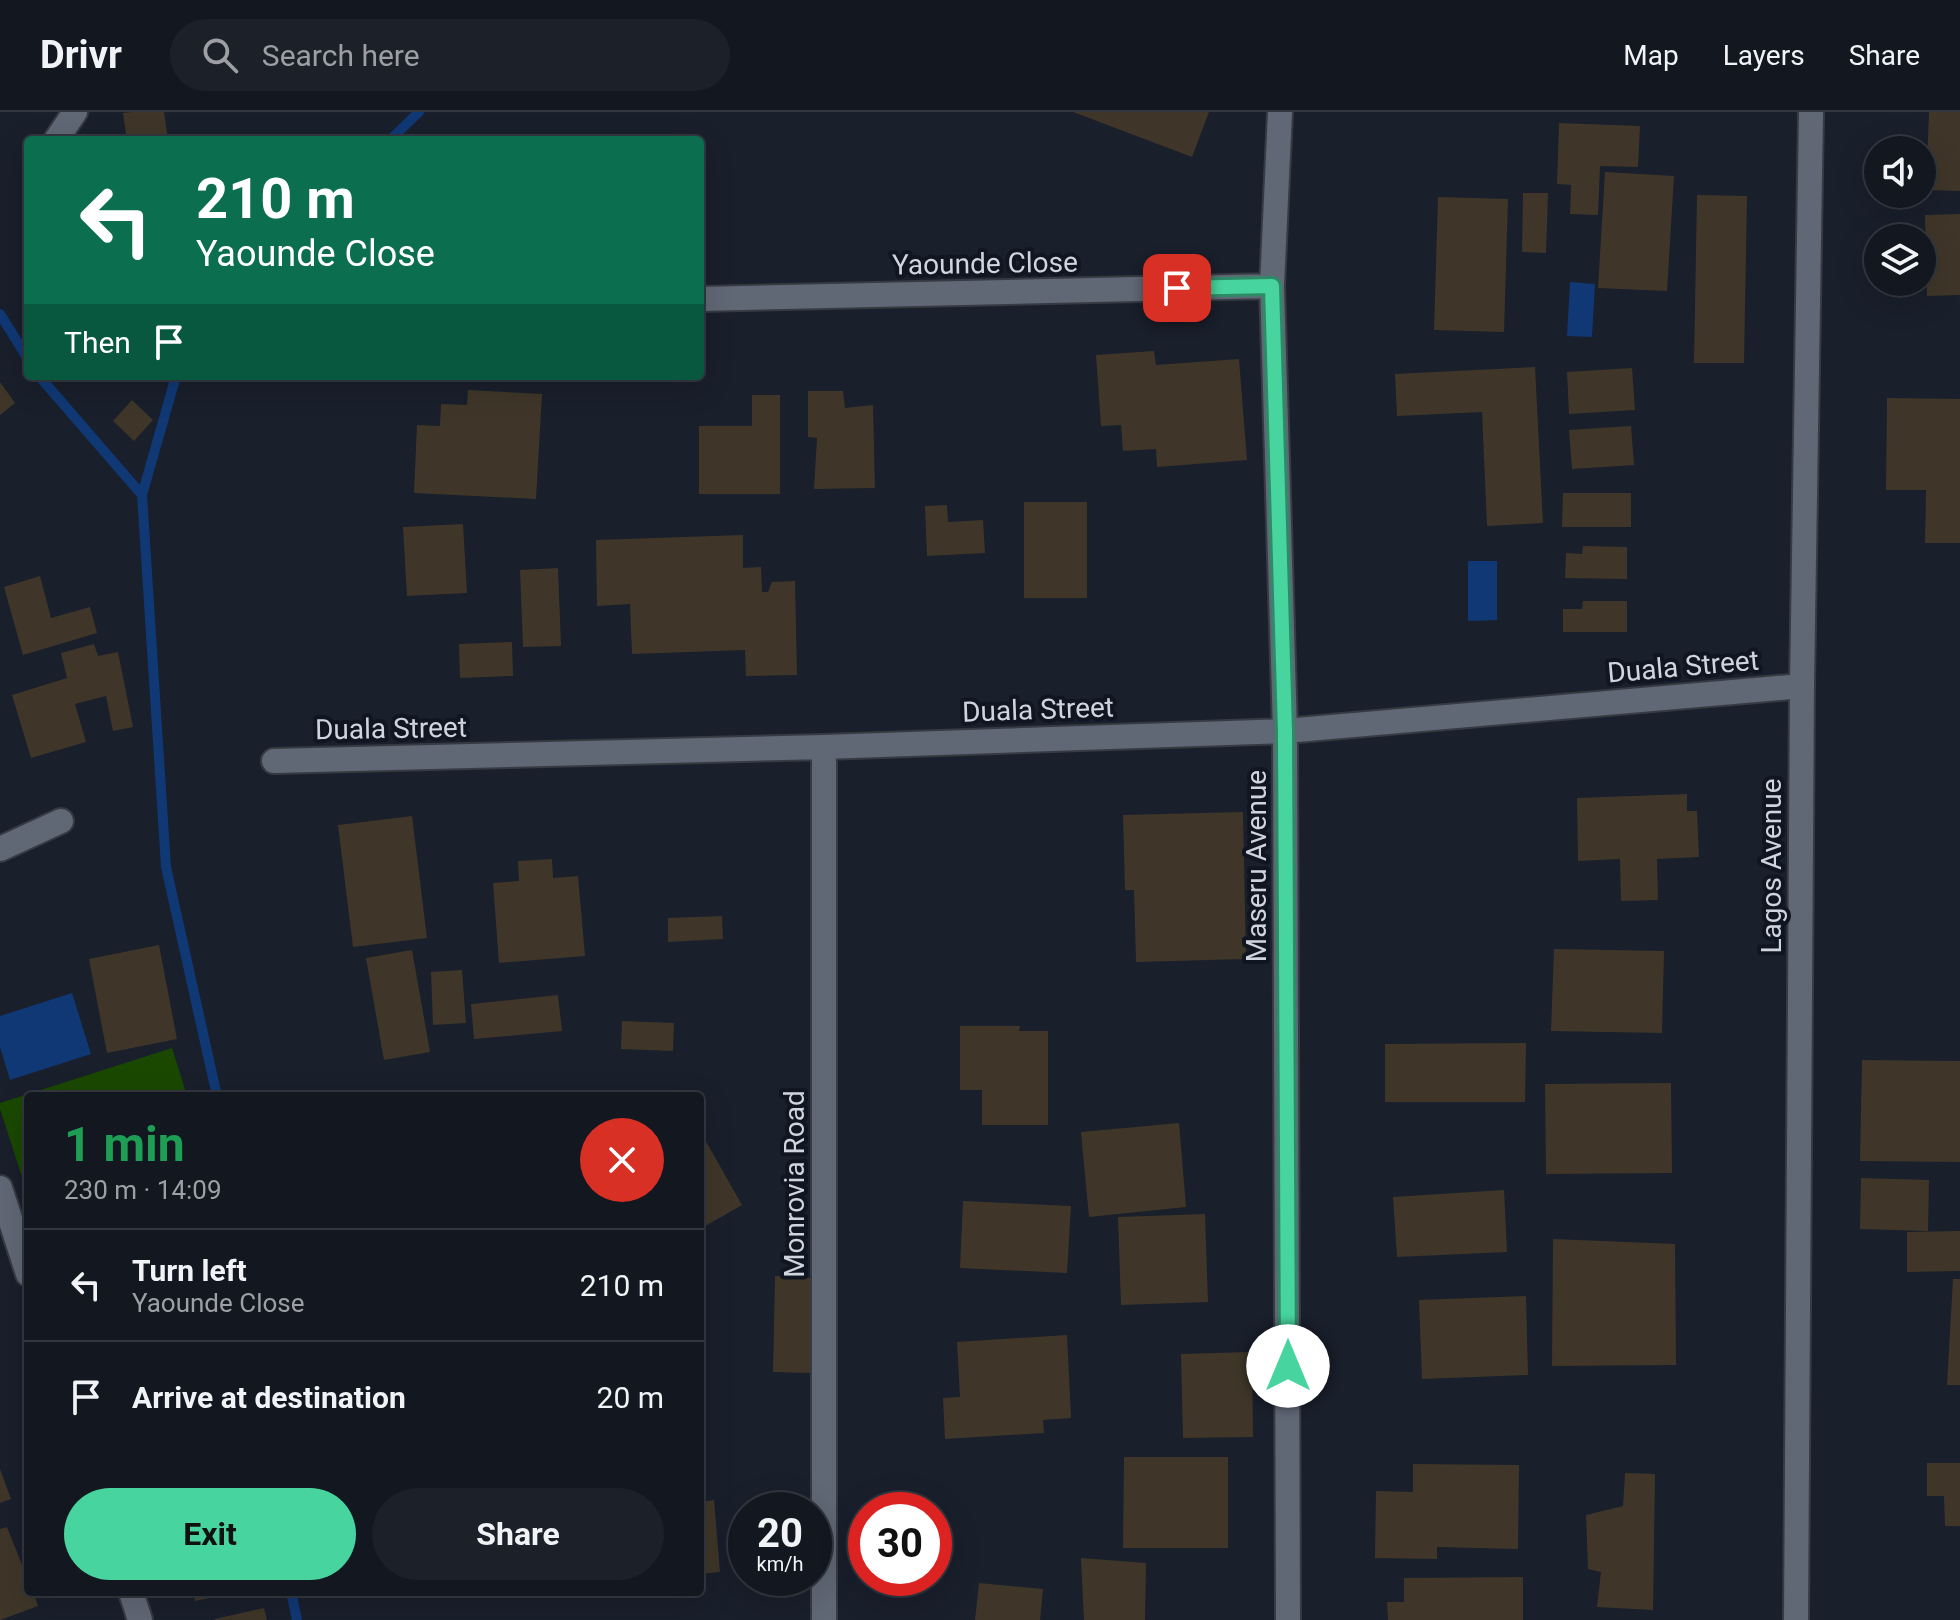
<!DOCTYPE html>
<meta charset="utf-8">
<style>
:root{--surface:#131720;--page:#1c2029;--text:#f1f3f6;--muted:#9d9fa5;--line:#32363e;--accent:#47d49e}
body{margin:0;font-family:Roboto,sans-serif;background:var(--page);color:var(--text);height:100vh;display:flex;flex-direction:column;font-size:30px;white-space:nowrap}
*{box-sizing:border-box;margin:0}
p{font-size:26px;color:var(--muted)}
.icon{flex:none;width:44px;height:44px;fill:none;stroke:currentColor;stroke-width:2;stroke-linecap:round;stroke-linejoin:round}
.map{position:relative;flex:1;overflow:hidden}
.side{position:absolute;left:24px;top:980px;width:680px;height:504px;display:flex;flex-direction:column;background:var(--surface);border-radius:8px;box-shadow:0 8px 32px #0002,0 0 0 2px var(--line)}
.side>*{flex:none}
.hud{position:absolute;left:24px;top:24px;width:680px;height:244px;border-radius:8px;box-shadow:0 8px 32px #0002,0 0 0 2px var(--line);background:#0b6e4f;color:#fff;overflow:hidden}
.controls{position:absolute;left:1864px;top:24px;display:grid;gap:16px}
.controls a{display:grid;place-items:center;width:72px;height:72px;border-radius:50%;background:var(--surface);box-shadow:0 8px 32px #0002,0 0 0 2px var(--line);font-size:40px}
.speed{position:absolute;left:728px;top:1380px;display:flex;gap:16px;font-size:40px;font-weight:700;text-align:center}
.speed>*{display:grid;place-content:center;width:104px;height:104px;border-radius:50%;background:var(--surface);box-shadow:0 8px 32px #0002,0 0 0 2px var(--line);line-height:1}
.speed small{font-size:20px;font-weight:400}
.speed .limit{border:12px solid #d22;background:#fff;color:#111}
.pin{position:absolute;display:grid;place-items:center;width:68px;height:68px;color:#fff;margin:-34px;border-radius:16px;box-shadow:0 4px 12px #0006}
.me{position:absolute;width:88px;margin:-44px;rotate:0deg;stroke-linejoin:round;filter:drop-shadow(0 0 6px #0008)}
.turn{display:flex;align-items:center;gap:28px;height:168px;padding:0 40px;font-size:36px}
.turn .icon{width:104px;height:104px;stroke-width:2.5}
.turn b{display:block;font-size:56px;line-height:68px}
.then{display:flex;align-items:center;height:76px;padding:0 40px;background:#0003;gap:16px;font-size:30px}
.round{display:grid;place-items:center;flex:none;width:84px;height:84px;border-radius:42px;background:var(--page)}
.head{display:flex;align-items:center;justify-content:space-between;height:136px;padding:0 40px}
h1{font-size:48px;font-weight:700;line-height:60px;color:#1e9e55}
.action{display:flex;gap:16px;margin-top:auto;padding:16px 40px}
.action a{flex:1;height:92px;border-radius:48px;background:var(--accent);color:#111;font-size:32px;font-weight:700;line-height:92px;text-align:center}
.action a+a{background:var(--page);color:var(--text)}
ul{padding:0;list-style:none}
li{display:flex;align-items:center;gap:24px;height:112px;padding:0 40px;border-top:2px solid var(--line)}
li div{flex:1}
li b{display:block;font-size:30px}
li em{font-style:normal}
header{display:flex;align-items:center;gap:48px;box-sizing:border-box;height:112px;padding:0 40px;background:var(--surface);border-bottom:2px solid var(--line)}
header strong{font-size:38px}
nav{display:flex;gap:44px;margin-inline-start:auto;font-size:28px}
.search{width:560px;height:72px;background:var(--page);display:flex;align-items:center;gap:20px;box-sizing:border-box;padding:0 28px;border-radius:44px;color:var(--muted);font-size:30px}
.map>svg:first-child{display:block}
</style>
<header>
<strong>Drivr</strong>
<div class="search"><svg class="icon" aria-label="search" viewBox="0 0 24 24"><circle cx="10" cy="10" r="6"/><path d="M15 15l6 6"/></svg>Search here</div>
<nav><a>Map</a><a>Layers</a><a>Share</a></nav>
</header>
<div class="map">
<svg width="1960" height="1508" viewBox="0 0 1960 1508">
<rect width="100%" height="100%" fill="#191f2b"/>
<!-- green -->
<path fill="#1a4801" d="M172,936l15,48h-159v93h-2l-26,-80v-6z"/>
<!-- water -->
<path fill="#103874" d="M1570,170l25,2 -3,53 -25,-1z
M1468,449h29v59l-29,1z
M72,881l19,61 -81,26 -10,-33v-31z"/>
<g fill="none" stroke-linecap="round" stroke-linejoin="round">
<!-- stream -->
<path stroke="#103874" stroke-width="10" d="M390,28l29,-28
M0,202l28,45
M39,264l103,119 24,372 51,229
M142,383l34,-119
M291,1480l6,28"/>
</g>
<!-- building -->
<path fill="#3f3629" d="M132,0h32l4,28h-41l-4,-27z
M1073,0h136l-17,45z
M1929,0h31v79l-34,-1z
M1559,11l81,3 -2,41 -38,-1 -2,49 -28,-1 1,-29 -14,-1z
M1605,60l69,4 -7,115 -69,-3z
M1523,81h25l-2,60 -24,-1z
M1697,83l50,1 -3,167h-50z
M1438,85l70,2 -4,133 -70,-2z
M1960,102v81l-33,1 -2,-81z
M1154,239l2,14 83,-6 8,101 -90,7 -1,-18 -33,2 -2,-26 -20,1 -5,-71z
M1535,255l8,156 -56,3 -5,-114 -85,4 -2,-42z
M1632,256l3,42 -66,4 -2,-42z
M0,270l15,21 -15,12z
M468,278l74,4 -6,105 -122,-6 3,-68 23,1 1,-22 26,1z
M808,279h35l2,17 28,-3 2,83 -61,1 3,-51 -9,-1z
M752,283h28v99h-81v-68h53z
M1887,286l73,1v144h-35l1,-53h-40z
M132,288l21,20 -19,21 -21,-20z
M1631,314l3,39 -62,4 -3,-39z
M1563,381h68v34h-69z
M1024,390h63v96h-63z
M947,393l1,17 35,-2 2,33 -58,3 -2,-50z
M463,412l4,69 -60,3 -4,-69z
M743,423v33l18,-1 1,25h6l4,-10 23,-1 2,94 -51,1 -1,-26 -113,4 -2,-50 -33,2 -1,-66z
M1583,434l44,1v32l-62,-1 1,-25 16,1z
M558,456l3,78 -38,1 -3,-77z
M40,464l11,42 39,-11 7,26 -74,22 -19,-68z
M1583,489h44v31h-64v-23h19z
M512,530l1,34 -53,2 -1,-34z
M94,532l4,12 20,-4 15,75 -20,4 -7,-35 -31,8 11,38 -55,16 -19,-63 55,-17 -6,-25z
M1687,682v17h10l2,46 -42,2 1,41 -37,1 -1,-42 -42,2 -1,-63z
M1243,700l3,147 -110,3 -2,-72h-9l-2,-75z
M412,704l15,122 -74,9 -15,-122z
M552,747l1,19 25,-2 7,80 -86,7 -6,-80 26,-2 -1,-20z
M722,804l1,23 -55,3v-24z
M159,833l18,94 -70,14 -18,-94z
M1554,837l110,2 -2,82 -111,-2z
M412,838l18,102 -46,8 -18,-102z
M462,858l4,53 -33,2 -2,-53z
M558,883l4,36 -88,8 -3,-35z
M622,909l52,2 -1,28 -52,-2z
M960,914h60l-1,5h29v94h-66v-35h-22z
M1526,931l-1,59h-140v-58z
M1862,948l98,1v101l-100,-1z
M1671,971l1,90 -126,1 -1,-90z
M1179,1011l7,84 -97,10 -8,-85z
M700,1019l42,74 -42,24z
M1861,1066l68,2 -1,51 -68,-2z
M1504,1078l3,62 -110,5 -4,-60z
M963,1089l108,5 -4,67 -107,-5z
M1205,1102l3,88 -87,3 -3,-88z
M1960,1119v40l-53,1v-40z
M1553,1127l122,5 1,121 -124,1z
M775,1164l39,2 -2,95 -39,-1z
M1953,1167h7v106h-13z
M1526,1184l2,79 -106,4 -3,-79z
M1067,1223l4,83 -28,2 1,13 -99,6 -2,-41 17,-1 -3,-55z
M1252,1240l1,85 -70,1 -2,-84z
M1124,1345h104v91h-105z
M1927,1351h33v63h-15l-1,-30h-17z
M1413,1352l106,1 -1,84 -81,-2v12l-62,-1 1,-67 37,1z
M0,1357l11,30 -11,4z
M1625,1361l30,1 -2,136 -56,-3 4,-35 -13,-3 -2,-54 37,-9z
M714,1388l6,72 -20,2v-72z
M7,1415l21,53v12h5l5,14 -38,14v-91z
M1081,1446l65,5 -1,57h-61z
M1523,1465v43h-135l-1,-18h17v-24z
M979,1471l64,6 -3,31h-65z
M194,1480h38v1l-37,8z
M264,1496l3,12h-52v-1z"/>
<g fill="none" stroke-linecap="round" stroke-linejoin="round">
<defs>
<path id="street" d="M1280,0l-8,174 13,445 3,889
M56,28l19,-28
M700,187l572,-13
M824,635v873
M274,649l550,-14 461,-16 517,-45
M0,737l61,-28
M0,1076l28,86
M131,1480l9,28"/>
<path id="secondary" d="M1796,1508l6,-934 9,-574"/>
</defs>
<!-- street casing -->
<use href="#street" stroke="#363a43" stroke-width="28"/>
<!-- secondary casing -->
<use href="#secondary" stroke="#363a43" stroke-width="28"/>
<!-- street -->
<use href="#street" stroke="#606775" stroke-width="24"/>
<!-- secondary -->
<use href="#secondary" stroke="#606775" stroke-width="24"/>
</g>
<g fill="none" stroke-linecap="round" stroke-linejoin="round">
<defs>
<path id="route" d="M1177,176l95,-2 13,445 3,635"/>
</defs>
<!-- route casing -->
<use href="#route" stroke="#2e8a67" stroke-width="20"/>
<!-- route -->
<use href="#route" stroke="#47d49e" stroke-width="14"/>
</g>
<g text-anchor="middle" stroke-width="8" stroke-linejoin="round" paint-order="stroke">
<!-- street labels -->
<g font-size="28" fill="#d0d4dd" stroke="#101621">
<text transform="translate(985 151) rotate(-1)" y="10">Yaounde Close</text>
<text transform="translate(1683 554) rotate(-5)" y="10">Duala Street</text>
<text transform="translate(1038 597) rotate(-2)" y="10">Duala Street</text>
<text transform="translate(391 616) rotate(-1)" y="10">Duala Street</text>
<text transform="translate(1256 754) rotate(-90)" y="10">Maseru Avenue</text>
<text transform="translate(1771 754) rotate(-90)" y="10">Lagos Avenue</text>
<text transform="translate(794 1072) rotate(-90)" y="10">Monrovia Road</text>
</g>
</g>
</svg>
<div class="controls">
<a><svg class="icon" aria-label="sound" viewBox="0 0 24 24"><path d="M4 9h4l5-4v14l-5-4H4zM17 9q2 3 0 6"/></svg></a>
<a><svg class="icon" aria-label="layers" viewBox="0 0 24 24"><path d="M12 4l9 5-9 5-9-5zM3 14l9 5 9-5"/></svg></a>
</div>
<div class="speed"><div>20<small>km/h</small></div><div class="limit">30</div></div>
<div class="pin" style="left:1177px;top:176px;background:#d93025"><svg class="icon" aria-label="arrive" viewBox="0 0 24 24"><path d="M6 21V4h12l-3 4 3 4H6"/></svg></div>
<svg class="me" style="left:1288px;top:1254px" viewBox="-20 -20 40 40"><circle r="19" fill="#fff"/><path d="M0-13L10 11 0 6-10 11z" fill="#47d49e"/></svg>
<div class="hud">
<div class="turn"><svg class="icon" aria-label="left" viewBox="0 0 24 24"><path d="M17 20v-9H6M10 6l-5 5 5 5"/></svg><div><b>210 m</b>Yaounde Close</div></div>
<div class="then">Then<svg class="icon" aria-label="arrive" viewBox="0 0 24 24"><path d="M6 21V4h12l-3 4 3 4H6"/></svg></div>
</div>
<section class="side">
<div class="head"><div><h1>1 min</h1><p>230 m · 14:09</p></div><a class="round" style="background:#d93025;color:#fff"><svg class="icon" aria-label="close" viewBox="0 0 24 24"><path d="M6 6l12 12M18 6L6 18"/></svg></a></div>
<ul>
<li><svg class="icon" aria-label="left" viewBox="0 0 24 24"><path d="M17 20v-9H6M10 6l-5 5 5 5"/></svg><div><b>Turn left</b><p>Yaounde Close</p></div><em>210 m</em></li>
<li><svg class="icon" aria-label="arrive" viewBox="0 0 24 24"><path d="M6 21V4h12l-3 4 3 4H6"/></svg><div><b>Arrive at destination</b></div><em>20 m</em></li>
</ul>
<div class="action"><a>Exit</a><a>Share</a></div>
</section>
</div>
